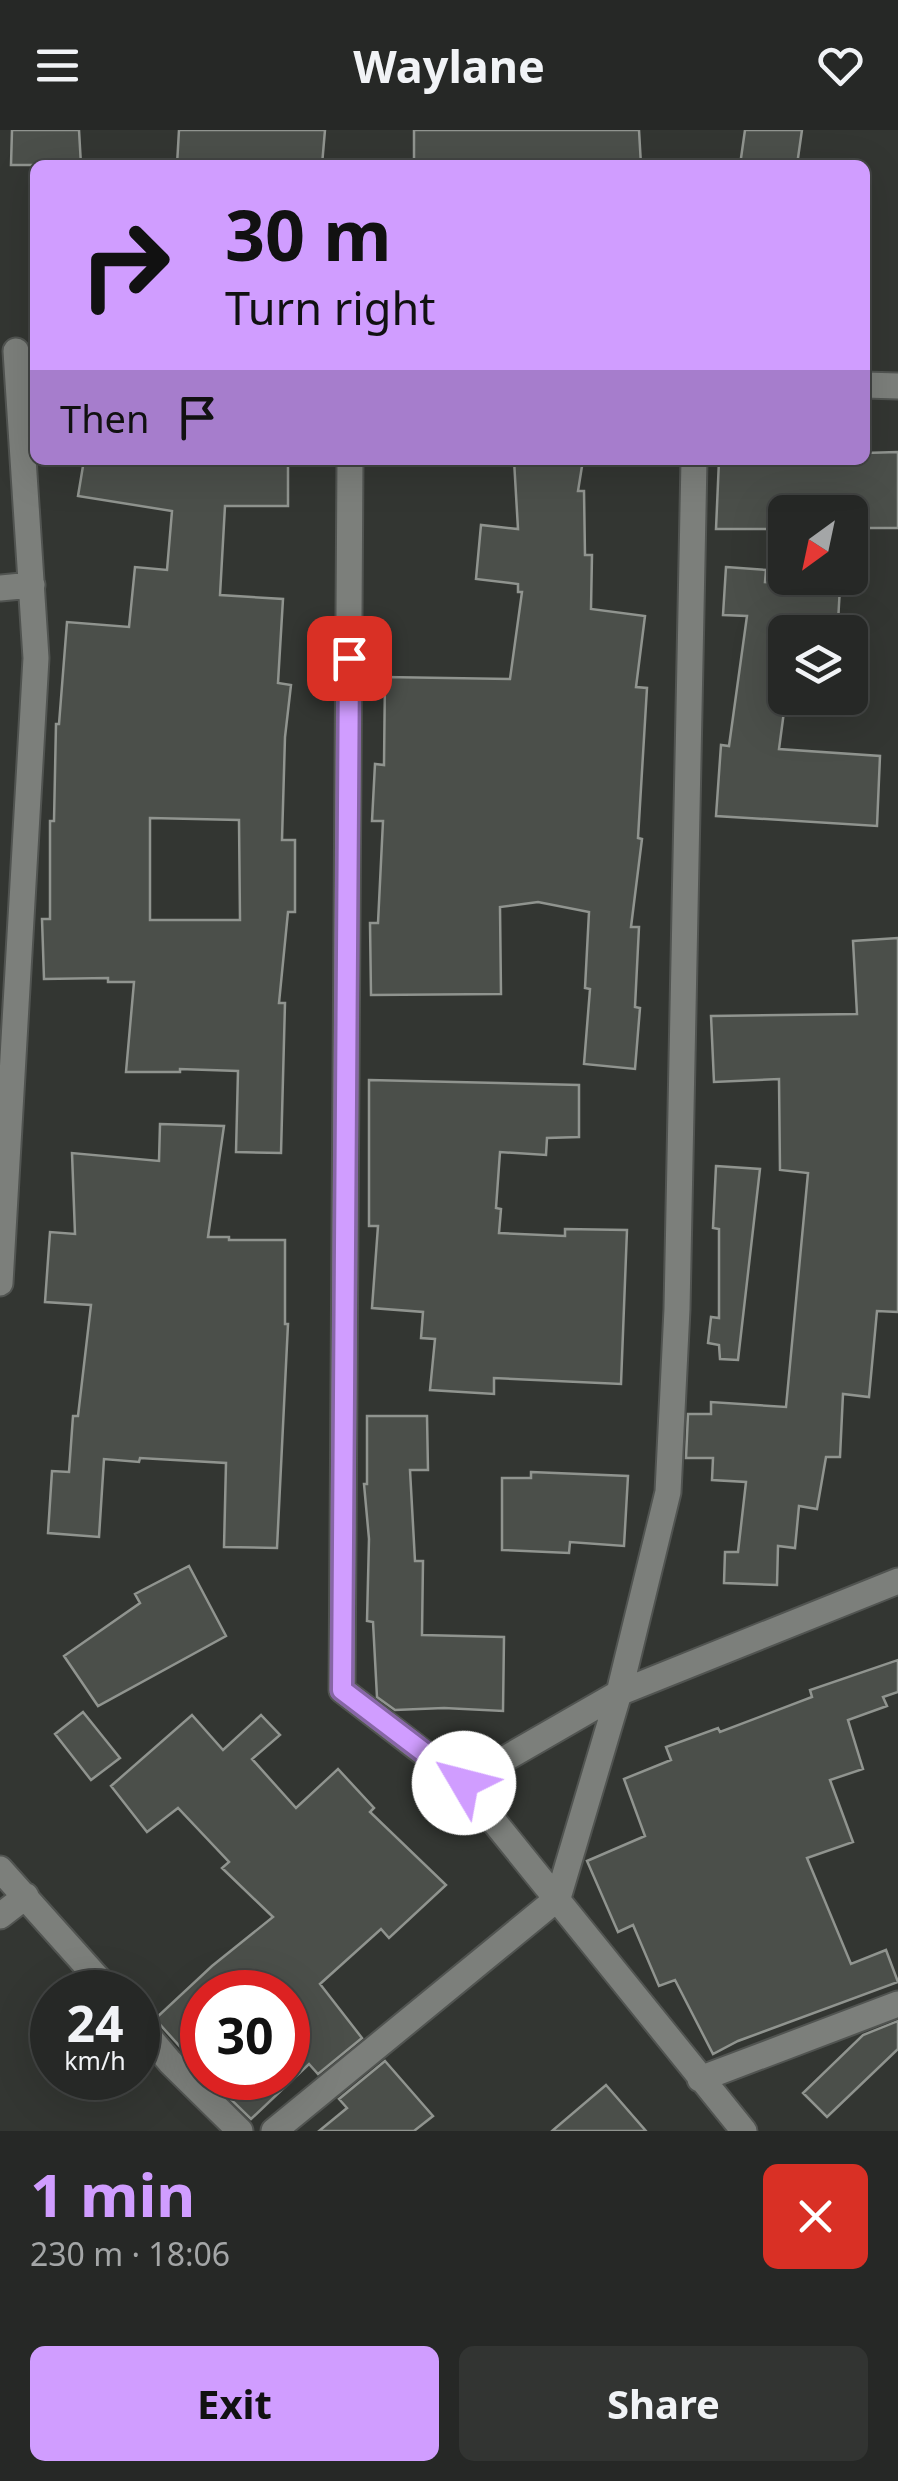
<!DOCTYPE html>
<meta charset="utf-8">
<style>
:root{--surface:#262826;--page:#323432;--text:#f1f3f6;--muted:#a4a6a7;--line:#424443;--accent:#d09dff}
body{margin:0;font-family:"Noto Sans",sans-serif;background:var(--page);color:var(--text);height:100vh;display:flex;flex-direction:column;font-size:38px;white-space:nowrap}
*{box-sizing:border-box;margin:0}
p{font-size:32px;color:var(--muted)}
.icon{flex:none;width:55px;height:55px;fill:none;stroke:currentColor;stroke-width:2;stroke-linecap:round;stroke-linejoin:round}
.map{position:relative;height:2001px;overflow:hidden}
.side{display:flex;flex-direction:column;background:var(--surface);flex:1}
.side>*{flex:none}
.hud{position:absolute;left:30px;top:30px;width:840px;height:305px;border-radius:15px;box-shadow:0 10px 40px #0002,0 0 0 2px var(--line);background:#d09dff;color:#111;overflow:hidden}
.needle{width:65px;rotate:213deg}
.fabs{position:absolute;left:768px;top:365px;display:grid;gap:20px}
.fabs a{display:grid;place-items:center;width:100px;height:100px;border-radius:15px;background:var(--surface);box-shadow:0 10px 40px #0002,0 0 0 2px var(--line);font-size:50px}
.speed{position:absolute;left:30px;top:1840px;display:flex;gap:20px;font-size:50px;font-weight:700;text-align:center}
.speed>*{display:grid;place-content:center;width:130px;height:130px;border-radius:50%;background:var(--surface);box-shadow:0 10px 40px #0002,0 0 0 2px var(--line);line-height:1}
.speed small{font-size:25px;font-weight:400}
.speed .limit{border:15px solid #d22;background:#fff;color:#111}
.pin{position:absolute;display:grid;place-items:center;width:85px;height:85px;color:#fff;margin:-42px;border-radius:20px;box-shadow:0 5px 15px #0006}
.me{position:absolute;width:110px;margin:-55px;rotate:307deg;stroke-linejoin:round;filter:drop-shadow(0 0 8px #0008)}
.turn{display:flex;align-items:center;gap:35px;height:210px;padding:0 30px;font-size:45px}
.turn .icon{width:130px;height:130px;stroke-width:2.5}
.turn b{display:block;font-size:70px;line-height:85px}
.then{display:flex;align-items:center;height:95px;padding:0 30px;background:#0003;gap:20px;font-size:38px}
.round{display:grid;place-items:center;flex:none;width:105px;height:105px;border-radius:15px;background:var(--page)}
.summary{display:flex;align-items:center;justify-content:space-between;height:170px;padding:0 30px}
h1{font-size:60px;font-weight:700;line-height:75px;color:var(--accent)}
.primary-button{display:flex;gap:20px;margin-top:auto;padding:20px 30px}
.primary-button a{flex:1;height:115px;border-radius:15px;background:var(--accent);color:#111;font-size:40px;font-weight:700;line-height:115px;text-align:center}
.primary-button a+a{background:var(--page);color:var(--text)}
header{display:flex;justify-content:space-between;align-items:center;height:130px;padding:0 30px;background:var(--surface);font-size:45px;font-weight:700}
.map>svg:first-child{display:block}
</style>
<header><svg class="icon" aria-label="menu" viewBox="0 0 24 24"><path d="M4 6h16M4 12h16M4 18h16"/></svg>Waylane<svg class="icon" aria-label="heart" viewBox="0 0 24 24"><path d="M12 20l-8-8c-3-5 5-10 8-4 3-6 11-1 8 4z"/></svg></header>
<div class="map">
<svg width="898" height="2001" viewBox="0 0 898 2001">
<rect width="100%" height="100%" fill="#333632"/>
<!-- building -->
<path fill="#4b4f4a" stroke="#90948f" stroke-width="2.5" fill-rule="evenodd" d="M12,0h67l2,35h-70z
M179,0h146l-3,35h-145z
M414,0h225l2,35h-227z
M745,0h57l-5,35h-57z
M898,322v76h-36l-1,-16h-93v17h-52l3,-69 83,5v-5h63v-7z
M84,330h204v46h-63l-5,89 63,4 -5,84 13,2 -6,52 -3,103h13v72h-7l-9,91h6l-4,150 -45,-1 2,-81 -58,-2v3h-54l8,-90h-26v-4l-64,1 -2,-60h8v-98h4l2,-97h3l8,-102 62,5 6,-60 32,3 5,-59 -94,-15zM150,688l89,2 1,100h-90z
M514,330h69l-5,31h6l1,64h7l-1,54 54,7 -9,71 11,1 -9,150 4,1 -11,88h8l-4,80 5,1 -5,61 -51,-5 6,-75 -5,-1 4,-76 -51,-10 -38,5 1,87 -130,1 -1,-72h8l5,-102h-11l3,-57 9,1 1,-88 125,2 12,-87h-4v-8l-42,-5 5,-54 37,4z
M726,437l40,3 -1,12 75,5 -2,35 -53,-3v85l-6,45 101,7 -3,70 -161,-10 5,-71 8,1 18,-130 -24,-1z
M898,808v374l-21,-1 -8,86 -26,-3 -3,63h-14l-9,52 -18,-3 -4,42 -17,-2 -1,39 -53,-2 1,-31h13l8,-70 -34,-2 1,-22h-27l2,-44h23v-12l75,5 22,-234 -28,-3 -1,-91 -65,3 -3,-66 146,-2 -4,-73z
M369,950l210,5v52l-32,1 -1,17 -46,-3 -4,56 5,1 -2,24 66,3v-7l62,1 -6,154 -127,-6v16l-64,-4 5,-51 -14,-1 2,-26 -51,-4 6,-82h-9z
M160,994l64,2 -16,111h21v3h56v84h3l-11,224 -53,-1 2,-84 -86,-5 -1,4 -35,-3 -5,78 -51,-4 4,-62 17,1 4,-56h5l13,-111 -46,-3 5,-70 25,2 -3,-81 87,8z
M716,1036l44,3 -22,191 -18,-1 -1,-14 -11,-2 3,-26 8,1v-89l-6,-1z
M367,1286h60l1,54h-18l5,91h8l-1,74 82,2 -1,74 -59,-3 -49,2 -18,-13 -4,-75 -6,-1 2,-82 -5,-55h3z
M531,1342l97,4 -4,70 -54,-4 -1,11 -67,-3v-72h29z
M189,1436l37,70 -128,70 -34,-50 76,-53 -5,-9z
M898,1530v32l-15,5 4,9 -39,14 15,49 -33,11 23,62 -46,16 44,106 35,-14 12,32 -160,59 -25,13 -38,-74 -16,6 -26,-61 -15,7 -31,-71 58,-25 -21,-57 47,-19 -5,-13 52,-19 2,4 92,-35 -2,-7z
M83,1582l37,46 -29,22 -36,-46z
M192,1585l31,35 38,-35 19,20 -28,24 44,49 42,-39 36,39 -4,4 76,73 -57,53 -8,-9 -61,55 42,54 -44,36 -9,-10 -58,55 -42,-41h79v-86h-86v79l-47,-52 57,-53 61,-49 -51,-49 7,-6 -51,-54 -31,24 -36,-46z
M898,1891v28l-71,68 -24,-24 60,-58z
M385,1931l48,55 -19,15h-95l28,-23 -8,-9z
M606,1955l40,46h-94z"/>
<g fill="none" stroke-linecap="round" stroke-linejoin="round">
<defs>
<path id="minor" d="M865,255l33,1
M350,330l-8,1230 121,93 281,348
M0,458l32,-3
M0,1153l36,-625 -20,-307
M463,1653l156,-90 279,-112
M0,1739l110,123
M0,1786l26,-20
M138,1894l32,38 70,69
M700,1949l198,-75
M274,2001l284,-233 61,-205 49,-201 9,-183 17,-849"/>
</defs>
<!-- minor casing -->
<use href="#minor" stroke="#515451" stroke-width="29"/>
<!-- minor -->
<use href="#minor" stroke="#7c7f7b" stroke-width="25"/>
</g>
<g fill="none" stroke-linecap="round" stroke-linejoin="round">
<defs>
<path id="route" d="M349,528l-7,1032 122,93"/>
</defs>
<!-- route casing -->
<use href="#route" stroke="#8766a6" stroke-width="25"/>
<!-- route -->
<use href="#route" stroke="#d09dff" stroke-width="18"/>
</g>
</svg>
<div class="fabs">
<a><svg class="needle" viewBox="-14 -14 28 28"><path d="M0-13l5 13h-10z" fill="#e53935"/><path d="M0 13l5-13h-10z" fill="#a4a6a7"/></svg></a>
<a><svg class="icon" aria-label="layers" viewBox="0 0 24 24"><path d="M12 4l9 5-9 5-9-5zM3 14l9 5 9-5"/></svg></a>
</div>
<div class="speed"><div>24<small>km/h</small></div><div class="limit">30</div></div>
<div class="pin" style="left:349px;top:528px;background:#d93025"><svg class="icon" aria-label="arrive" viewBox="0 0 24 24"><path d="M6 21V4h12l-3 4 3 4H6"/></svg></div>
<svg class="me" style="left:464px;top:1653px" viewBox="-20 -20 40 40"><circle r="19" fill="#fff"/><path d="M0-13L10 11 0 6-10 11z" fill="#d09dff"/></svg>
<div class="hud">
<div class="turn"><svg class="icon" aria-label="right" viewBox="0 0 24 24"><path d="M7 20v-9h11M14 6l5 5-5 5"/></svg><div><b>30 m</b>Turn right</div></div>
<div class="then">Then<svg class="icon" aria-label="arrive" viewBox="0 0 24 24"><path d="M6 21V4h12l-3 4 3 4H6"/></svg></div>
</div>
</div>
<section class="side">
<div class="summary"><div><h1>1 min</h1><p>230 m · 18:06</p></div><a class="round" style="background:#d93025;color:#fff"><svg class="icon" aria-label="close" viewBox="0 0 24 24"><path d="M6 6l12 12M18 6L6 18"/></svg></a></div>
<div class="primary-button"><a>Exit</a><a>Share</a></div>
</section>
